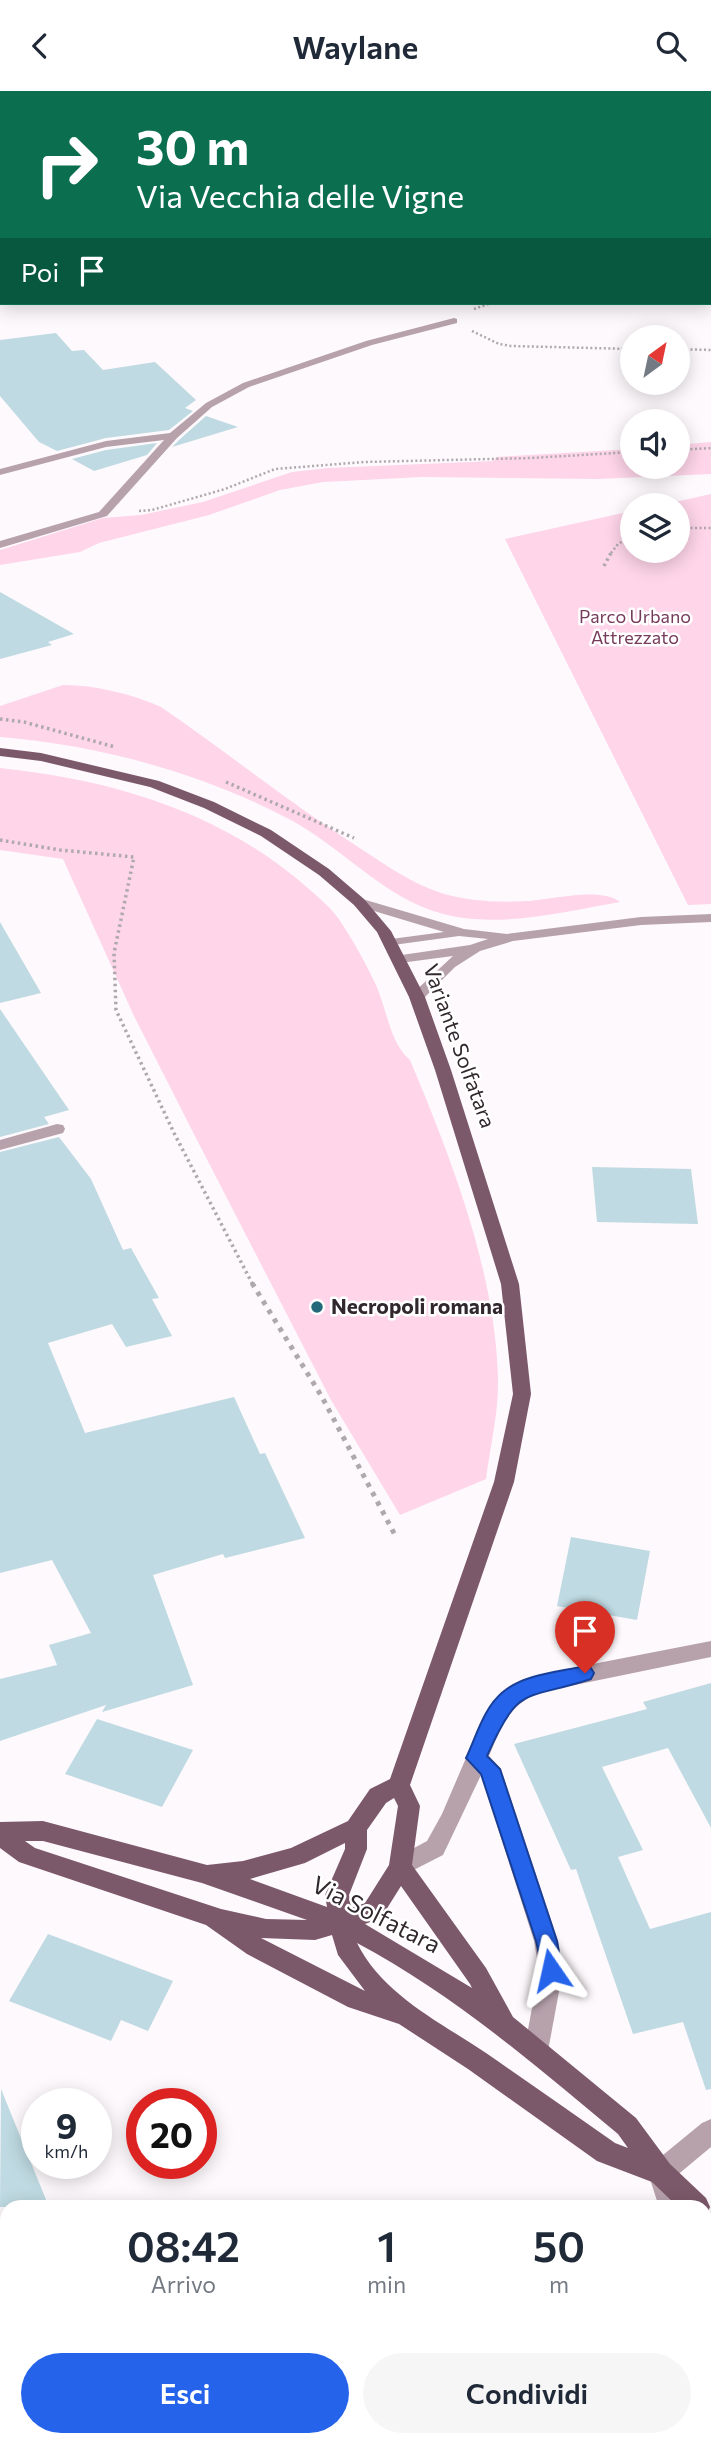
<!DOCTYPE html>
<html lang="it">
<style>
:root{--surface:#fff;--page:#f6f6f7;--text:#1f2937;--muted:#747a83;--accent:#2563eb}
body{margin:0;font-family:Commissioner,sans-serif;background:var(--page);color:var(--text);height:100vh;display:flex;flex-direction:column;font-size:26px;white-space:nowrap}
*{box-sizing:border-box;margin:0}
p{font-size:23px;color:var(--muted)}
.icon{flex:none;width:38px;height:38px;fill:none;stroke:currentColor;stroke-width:2;stroke-linecap:round;stroke-linejoin:round}
.map{position:relative;flex:1;overflow:hidden}
.sheet{position:absolute;left:0px;top:2109px;width:712px;height:247px;display:flex;flex-direction:column;background:var(--surface);border-radius:21px 21px 0 0;box-shadow:0 4px 18px #0003}
.sheet>*{flex:none}
.banner{position:absolute;left:0px;top:0px;width:712px;height:214px;box-shadow:0 4px 18px #0003;background:#0b6e4f;color:#fff;overflow:hidden}
.needle{width:46px;rotate:33deg}
.tools{position:absolute;left:620px;top:234px;display:grid;gap:14px}
.tools a{display:grid;place-items:center;width:70px;height:70px;border-radius:50%;background:var(--surface);box-shadow:0 4px 18px #0003;font-size:35px}
.speed{position:absolute;left:21px;top:1997px;display:flex;gap:14px;font-size:35px;font-weight:700;text-align:center}
.speed>*{display:grid;place-content:center;width:91px;height:91px;border-radius:50%;background:var(--surface);box-shadow:0 4px 18px #0003;line-height:1}
.speed small{font-size:18px;font-weight:400}
.speed .limit{border:10px solid #d22;background:#fff;color:#111}
.pin{position:absolute;display:grid;place-items:center;width:60px;height:60px;color:#fff;margin:-72px -30px;border-radius:50% 50% 50% 0;rotate:-45deg;box-shadow:0 0 7px #0007}
.pin .icon{rotate:45deg}
.me{position:absolute;width:77px;margin:-38px;rotate:349deg;stroke-linejoin:round;filter:drop-shadow(0 0 5px #0008)}
.turn{display:flex;align-items:center;gap:24px;height:147px;padding:0 21px;font-size:32px}
.turn .icon{width:91px;height:91px;stroke-width:2.5}
.turn b{display:block;font-size:49px;line-height:60px}
.then{display:flex;align-items:center;height:66px;padding:0 21px;background:#0003;gap:14px;font-size:26px}
.eta{display:flex;justify-content:space-evenly;align-items:center;height:119px;text-align:center}
.eta b{font-size:42px;font-weight:600;line-height:49px}
.cta{display:flex;gap:14px;margin-top:auto;padding:14px 21px}
.cta a{flex:1;height:80px;border-radius:42px;background:var(--accent);color:#fff;font-size:28px;font-weight:600;line-height:80px;text-align:center}
.cta a+a{background:var(--page);color:var(--text)}
header{display:flex;justify-content:space-between;align-items:center;height:91px;padding:0 21px;background:var(--surface);font-size:32px;font-weight:600}
.map>svg:first-child{display:block}
</style>
<header><svg class="icon" aria-label="back" viewBox="0 0 24 24"><path d="M15 5l-7 7 7 7"/></svg>Waylane<svg class="icon" aria-label="search" viewBox="0 0 24 24"><circle cx="10" cy="10" r="6"/><path d="M15 15l6 6"/></svg></header>
<div class="map">
<svg width="711" height="2354" viewBox="0 0 711 2354">
<rect width="100%" height="100%" fill="#fef9fc"/>
<!-- green -->
<path fill="#fed5e9" d="M711,351v32l-113,5 -176,-2 -99,5 -43,8 -71,25 -110,28 -19,9 -80,13v-15l103,-32 38,-3 62,-13 89,-30 36,-4 166,-7 2,-4 136,-8v18h45v-22z
M711,403v410l-23,1 -183,-366 127,-28v40h45v-45h-20z
M63,594c32,0 69,9 98,22 67,46 129,96 197,140 27,17 52,36 83,46 27,8 58,10 85,8 23,-1 76,-15 94,1 -53,9 -109,24 -163,15 -69,-12 -108,-66 -168,-98 -88,-46 -189,-74 -289,-82v-31z
M0,677c106,11 212,41 296,110 14,12 31,25 42,40 14,20 27,44 37,65 12,25 14,59 35,77 41,98 85,210 88,318 1,33 -8,69 -12,101l-86,36 -69,-115 -134,-260 -63,-124 -71,-157 -63,-9z"/>
<!-- building -->
<path fill="#bfdae2" d="M56,242l16,18 12,-1 19,20 52,-8 41,38 -11,8 8,3 -24,19 -63,8 -49,13 -18,-9 -39,-46v-56z
M206,325l32,11 -66,20 7,-7z
M157,352l-10,12 -53,16 -22,-12 34,-9z
M0,501l74,42 -26,8 4,3 -52,14z
M0,831l41,71 -41,10z
M0,918l69,101 -25,7 5,7 -49,13z
M59,1046l32,42 32,71 8,-2 28,50 -7,1 20,37 -46,11 -14,-23 -64,19 37,90 149,-36 26,57 5,-1 40,85 -80,20 -2,-4 -70,21 40,110 -91,27 4,-7 -106,36v-62l57,-14 -8,-20 42,-12 -39,-73 -52,13v-421z
M592,1076l99,2 7,55 -101,-2z
M571,1446l79,14 -13,69 -80,-14z
M711,1592v145l-43,-80 -66,19 41,83 -25,7 32,72 61,-17v177l-5,1 -23,-68 -50,12 -57,-165 -5,1 -57,-126 133,-35 -4,-7z
M97,1628l96,31 -31,57 -97,-33z
M48,1843l125,47 -25,50 -27,-11 -10,21 -102,-40z
M1,1998l48,118h-49z"/>
<g fill="none" stroke-linecap="round" stroke-linejoin="round">
<!-- path-far3 -->
<path stroke="#afa8ac" stroke-width="2" stroke-dasharray="2 2.5" stroke-linecap="butt" d="M108,0l11,2
M0,1l4,-1"/>
<!-- path-far2 -->
<path stroke="#afa8ac" stroke-width="2.5" stroke-dasharray="2 2.5" stroke-linecap="butt" d="M474,218l17,-6
M472,240l27,13 12,2 121,3
M677,258l34,1
M677,359l34,-2
M139,420l13,-1 73,-21 50,-20 89,-7 167,-4 101,-6
M677,437h34
M611,462l7,-9 14,-8"/>
<!-- path-far1 -->
<path stroke="#afa8ac" stroke-width="3.5" stroke-dasharray="2.5 3.5" stroke-linecap="butt" d="M604,475l8,-15
M0,628l24,3 91,25
M226,691l128,56
M0,749l60,10 74,7 -20,96 2,57 58,123 79,152"/>
<!-- path -->
<path stroke="#afa8ac" stroke-width="5" stroke-dasharray="4.5 6" stroke-linecap="butt" d="M252,1192l70,114 73,138"/>
<!-- minor -->
<path fill="#b7a2ac" fill-rule="evenodd" d="M710,28h1v5h-1z
M0,122h2l-2,5z
M454,227l3,1v4l-85,22 -123,42 -37,20 -35,31 -70,78 -107,32v-7l99,-29 65,-72 -58,7 -106,28v-6l106,-28 64,-8 36,-30 37,-20 123,-42z
M359,807l105,31 43,5 134,-17 70,-3v8l-70,3 -128,16 -33,10 -25,16 -33,33h-10l-3,-3 3,-3 41,-38 -53,7 -5,-1 -2,-3 2,-3 75,-11 18,-6 -29,-3 -73,10 -2,-3 2,-3 5,-1 53,-7 -90,-27v-6z
M57,1033l6,1 2,4 -2,4 -63,17v-10z
M711,1550v16l-175,36c-30,17 -34,33 -47,63l12,13 57,172 5,29 -15,81 -3,8 -9,3 -9,-3 -3,-8 15,-81 -5,-29 -53,-166 -38,80 -43,22 -8,-3 -3,-7 3,-7 35,-19 15,-27 42,-98 17,-24 21,-12 40,-10z
M711,2028v28l-36,30 10,30h-26l-11,-34 4,-9 50,-41z
M705,2200l6,2v42l-6,-2z"/>
<!-- major -->
<path fill="#7c596a" fill-rule="evenodd" d="M0,657l41,5 118,28 55,21 57,28 58,39 35,30 27,32 34,66 26,73 68,214 12,110 -17,88 -104,303 10,21 -8,59 74,103 27,49 123,101 34,46 36,34 4,9 -4,9 -1,-9h-27l-26,-25 -55,-21 -129,-92 -69,-45 -51,-17 -101,-53 -41,-29 -187,-63 -19,-14v-26l43,-1 164,44 36,-4 48,-13 57,-27 22,-32 20,-10 104,-297 19,-88 -12,-110 -66,-214 -26,-73 -32,-65 -23,-27 -35,-30 -58,-39 -57,-28 -54,-21 -109,-26 -41,-5zM394,1707l4,8 -9,59 -24,38 -14,5 -2,-13 18,-46v-19l19,-27zM25,1750h18l159,42 105,37 -41,-1 -45,-10 -186,-61zM345,1752v6l-20,46 2,12 -77,-28 55,-16zM401,1795l69,98 2,4 -107,-64 16,-6zM332,1844l6,20 27,36 -104,-53 54,2zM357,1852c96,51 178,122 261,191l10,14 -13,-5c-43,-30 -86,-60 -129,-90 -46,-31 -103,-58 -129,-110z"/>
<!-- highway -->
<path fill="#673f53" fill-rule="evenodd" d="M337,0h13l2,2h-14z
M388,0h14l2,2h-15z
M710,62h1v6h-1z"/>
</g>
<!-- route -->
<path fill="#2563eb" stroke="#184099" stroke-width="2" d="M585,1575l6,2 3,5 -3,6c-67,22 -72,4 -104,77l13,13 57,172 5,29 -3,6 -8,3 -7,-3 -8,-35 -55,-167 -15,-16c10,-21 18,-51 37,-66 21,-18 56,-20 82,-26z"/>
<!-- markers -->
<circle fill="#236979" stroke="#fff" stroke-width="2.5" cx="317" cy="1216" r="7"/>
<g text-anchor="middle" stroke-width="5" stroke-linejoin="round" paint-order="stroke">
<!-- far-park labels -->
<g font-size="18" fill="#763b5b" stroke="#fff">
<text x="635" y="532">Parco Urbano<tspan x="635" dy="21">Attrezzato</tspan></text>
</g>
<!-- street labels -->
<g font-size="21" fill="#31282d" stroke="#fff">
<text transform="translate(459 955) rotate(70)" y="7">Variante Solfatara</text>
</g>
<!-- poi labels -->
<g font-size="21" font-weight="bold" fill="#31282d" stroke="#fff" text-anchor="start">
<text x="331" y="1223">Necropoli romana</text>
</g>
<!-- near-street labels -->
<g font-size="24" fill="#31282d" stroke="#fff">
<text transform="translate(376 1824) rotate(27)" y="8">Via Solfatara</text>
</g>
</g>
</svg>
<div class="tools">
<a><svg class="needle" viewBox="-14 -14 28 28"><path d="M0-13l5 13h-10z" fill="#e53935"/><path d="M0 13l5-13h-10z" fill="#747a83"/></svg></a>
<a><svg class="icon" aria-label="sound" viewBox="0 0 24 24"><path d="M4 9h4l5-4v14l-5-4H4zM17 9q2 3 0 6"/></svg></a>
<a><svg class="icon" aria-label="layers" viewBox="0 0 24 24"><path d="M12 4l9 5-9 5-9-5zM3 14l9 5 9-5"/></svg></a>
</div>
<div class="speed"><div>9<small>km/h</small></div><div class="limit">20</div></div>
<div class="pin" style="left:585px;top:1582px;background:#d93025"><svg class="icon" aria-label="arrive" viewBox="0 0 24 24"><path d="M6 21V4h12l-3 4 3 4H6"/></svg></div>
<svg class="me" style="left:551px;top:1879px" viewBox="-20 -20 40 40"><path d="M0-17L14 15 0 8-14 15z" fill="#2563eb" stroke="#fff" stroke-width="4"/></svg>
<div class="banner">
<div class="turn"><svg class="icon" aria-label="right" viewBox="0 0 24 24"><path d="M7 20v-9h11M14 6l5 5-5 5"/></svg><div><b>30 m</b>Via Vecchia delle Vigne</div></div>
<div class="then">Poi<svg class="icon" aria-label="arrive" viewBox="0 0 24 24"><path d="M6 21V4h12l-3 4 3 4H6"/></svg></div>
</div>
<section class="sheet">
<div class="eta">
<div><b>08:42</b><p>Arrivo</p></div>
<div><b>1</b><p>min</p></div>
<div><b>50</b><p>m</p></div>
</div>
<div class="cta"><a>Esci</a><a>Condividi</a></div>
</section>
</div>
